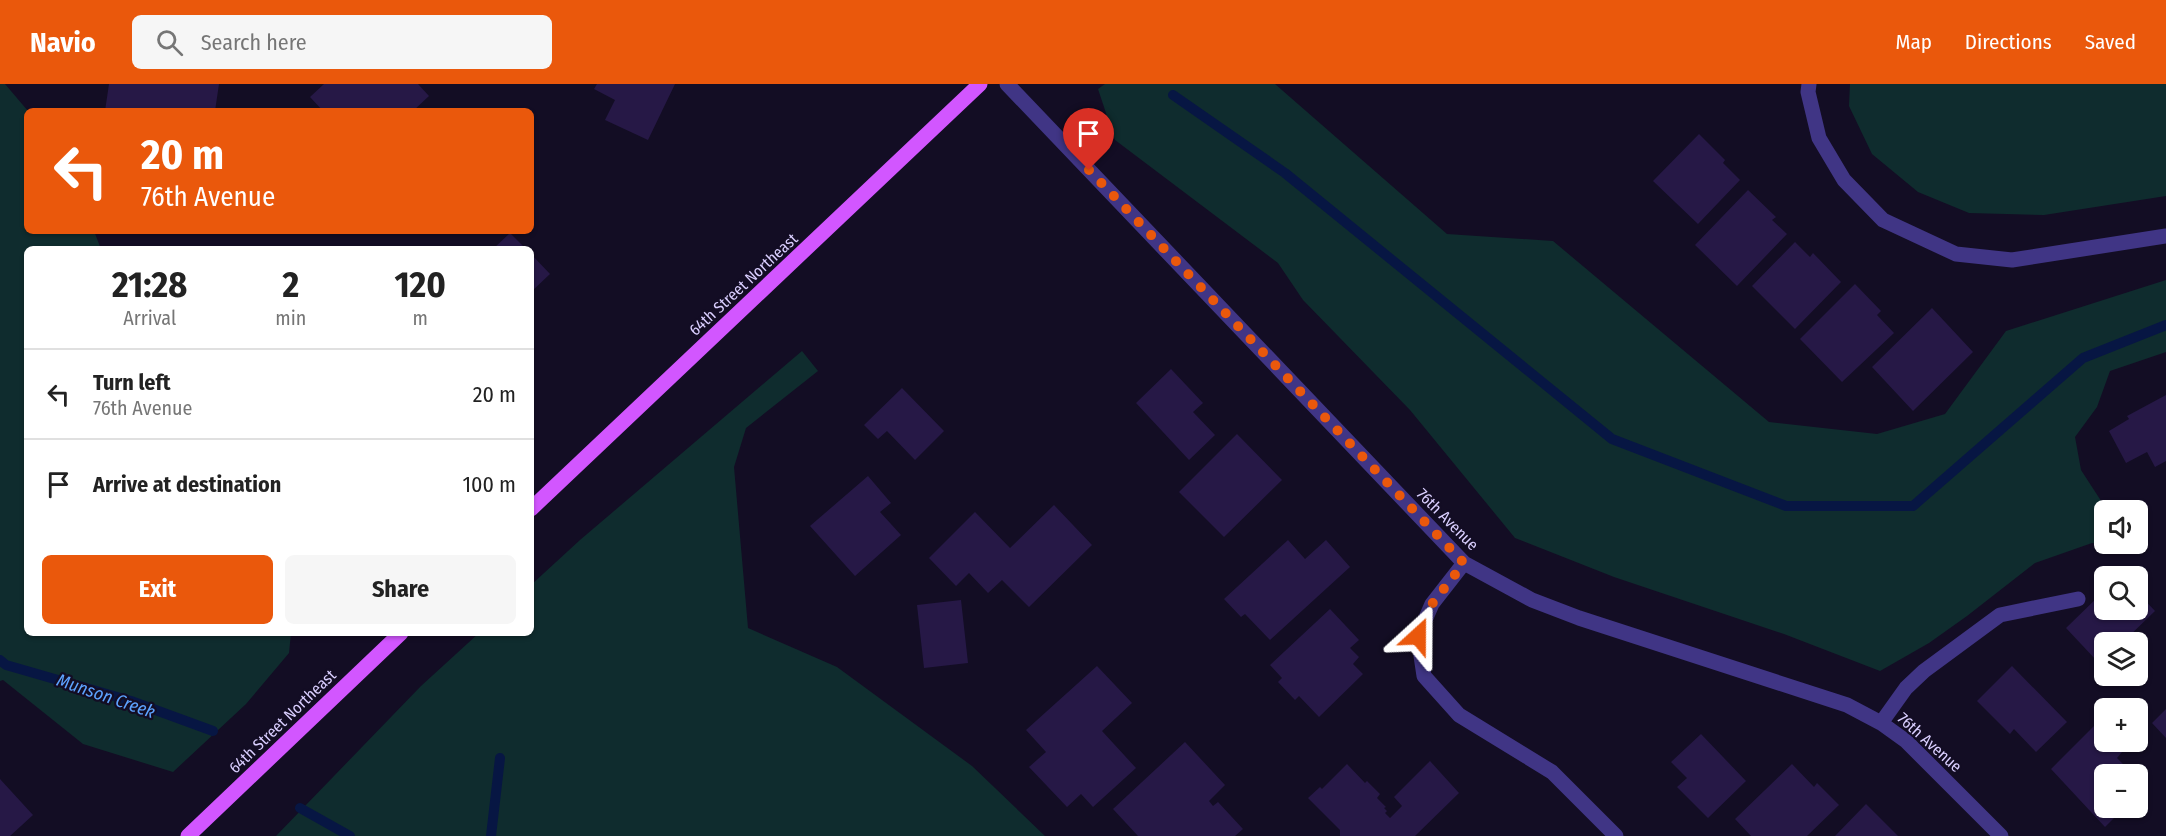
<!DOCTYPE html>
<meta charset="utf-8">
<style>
:root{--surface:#fff;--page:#f6f6f6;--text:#222;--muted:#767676;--line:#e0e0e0;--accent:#ea580c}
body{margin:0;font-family:"Fira Sans Condensed",sans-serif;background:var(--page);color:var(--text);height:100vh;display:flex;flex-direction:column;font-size:22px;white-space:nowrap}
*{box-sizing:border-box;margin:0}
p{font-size:20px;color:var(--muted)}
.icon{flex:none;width:33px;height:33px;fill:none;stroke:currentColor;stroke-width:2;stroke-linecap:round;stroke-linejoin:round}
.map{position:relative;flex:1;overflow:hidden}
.drawer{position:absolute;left:24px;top:162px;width:510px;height:390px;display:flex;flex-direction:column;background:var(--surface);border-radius:9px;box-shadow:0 2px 4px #0004}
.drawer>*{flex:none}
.top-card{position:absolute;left:24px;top:24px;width:510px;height:126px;border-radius:9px;box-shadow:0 2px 4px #0004;background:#ea580c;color:#fff;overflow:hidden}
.fabs{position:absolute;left:2094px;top:416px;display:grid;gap:12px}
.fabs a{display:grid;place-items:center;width:54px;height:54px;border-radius:9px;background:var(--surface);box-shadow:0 2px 4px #0004;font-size:30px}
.pin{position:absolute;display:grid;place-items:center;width:51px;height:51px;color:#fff;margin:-62px -26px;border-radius:50% 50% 50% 0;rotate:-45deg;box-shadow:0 0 6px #0007}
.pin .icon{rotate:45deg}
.me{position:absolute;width:66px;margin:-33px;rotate:24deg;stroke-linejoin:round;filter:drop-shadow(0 0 4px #0008)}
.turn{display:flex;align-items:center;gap:21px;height:126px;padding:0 18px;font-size:27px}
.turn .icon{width:78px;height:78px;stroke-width:2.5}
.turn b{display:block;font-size:42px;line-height:51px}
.eta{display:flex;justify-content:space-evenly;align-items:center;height:102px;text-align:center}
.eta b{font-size:36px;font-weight:700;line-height:42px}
.action{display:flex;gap:12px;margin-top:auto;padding:12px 18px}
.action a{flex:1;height:69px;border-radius:9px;background:var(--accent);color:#fff;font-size:24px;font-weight:700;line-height:69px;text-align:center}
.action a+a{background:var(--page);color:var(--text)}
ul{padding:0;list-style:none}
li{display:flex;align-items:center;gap:18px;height:90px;padding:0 18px;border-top:2px solid var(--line)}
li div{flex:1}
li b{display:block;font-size:22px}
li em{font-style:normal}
header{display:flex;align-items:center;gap:36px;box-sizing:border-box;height:84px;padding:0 30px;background:var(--accent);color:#fff}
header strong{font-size:28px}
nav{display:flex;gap:33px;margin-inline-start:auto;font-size:21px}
.search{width:420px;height:54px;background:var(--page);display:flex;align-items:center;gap:15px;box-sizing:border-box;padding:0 21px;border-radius:9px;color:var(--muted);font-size:22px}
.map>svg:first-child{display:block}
</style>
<header>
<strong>Navio</strong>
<div class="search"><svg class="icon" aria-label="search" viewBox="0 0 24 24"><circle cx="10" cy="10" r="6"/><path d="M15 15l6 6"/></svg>Search here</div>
<nav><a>Map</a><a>Directions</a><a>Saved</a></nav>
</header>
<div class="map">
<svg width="2166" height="752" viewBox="0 0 2166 752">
<rect width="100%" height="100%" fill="#130d24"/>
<!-- green -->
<path fill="#0f2c2e" d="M0,0h5l23,27 -1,120h67l7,18h-74v384h264l-2,20 -43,51 -73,68 -90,-28 -80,-64 -3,1z
M1105,0h170l172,150 106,7 216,181 108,12 68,-20 61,-83 160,-51v72l-56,19 -13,36 -22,30 6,33 26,40h-3v33h30l8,8 -50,-8 -57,20 -68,53 -38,27 -49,28 -96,-37 -170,-57 -99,-39 -105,-128 -107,-110 -25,-37 -163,-123 -17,-51z
M1850,0h316v112l-122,19 -75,-2 -51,-21 -46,-38 -23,-48z
M802,267l16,20 -72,57 -12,39 14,161 89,39 135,99 73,70h-769l145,-150 58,-53h52v-48l49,-45z"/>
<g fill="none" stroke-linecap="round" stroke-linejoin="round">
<!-- stream -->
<path stroke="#071643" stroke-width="10" d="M1173,11l112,78 327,266 174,67h127l170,-148 83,-33
M0,576l6,5 125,36 82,30
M300,724l50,28
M491,752l9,-78"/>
</g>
<!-- building -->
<path fill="#261846" d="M109,0h110l-4,27h-110z
M324,0h94l11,12 -16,15h-90l-13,-14z
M597,0h78l-27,56 -43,-20 10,-20 -21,-11z
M1699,50l26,26 -2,3 17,17 -42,44 -45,-43z
M1748,106l28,27 -4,3 15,14 -50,52 -42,-41z
M510,149l16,16h-33z
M1795,158l15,15 3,-4 28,29 -46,47 -43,-43z
M531,170l19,20 -19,18z
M1855,200l26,27 -4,4 17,18 -52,49 -42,-43z
M1932,224l41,44 -60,59 -41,-44z
M1171,285l32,34 -10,9 22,23 -26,25 -53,-57z
M902,304l42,43 -29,29 -28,-29 -9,8 -14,-14z
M2166,311v66l-11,6 -8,-15 -21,11 -17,-32 20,-12 -2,-3z
M1237,350l45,46 -58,57 -45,-45z
M868,392l23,27 -11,9 21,23 -46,41 -45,-50z
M1054,421l38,40 -63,62 -27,-27 -14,13 -19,-20 -13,13 -27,-28 46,-46 35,36z
M1288,456l17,19 21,-19 24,27 -80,73 -25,-26 -4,3 -17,-18z
M2104,507v18h34v-16l17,18 -32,31h-19v10l-8,8 -30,-32z
M961,516l7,63 -44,5 -7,-63z
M1330,525l29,31 -9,8 9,9 -6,7 10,10 -44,43 -20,-21 -4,4 -17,-18 4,-4 -12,-13z
M1097,582l35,37 -30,28 34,37 -43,39 -12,-13 -14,13 -38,-40 17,-15 -20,-22z
M2012,582l55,56 -31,30 -22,-23 -4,5 -33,-33z
M2166,625v29l-14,-15z
M2095,641l9,9v7h7l11,11 -5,6 16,16h-29v33h21l-20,20 -54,-58z
M1701,650l45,47 -38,37 -31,-31 10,-9 -16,-16z
M1185,658l40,43 -16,16 4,5 5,-4 25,27 -8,7h-97l-25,-27z
M1430,677l29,32 -44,43h-75v-6l-32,-32 12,-11 2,2 25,-25 18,19 2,-2 13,13 -3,4 9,9 -2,1 3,3 -2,2 5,5 12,-12 -8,-9z
M1792,680l22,23 3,-4 22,22 -32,31h-56l-16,-17z
M0,695l33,36 -23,21h-10z
M2138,695l7,8 -7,8z
M1866,720l32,32h-63z"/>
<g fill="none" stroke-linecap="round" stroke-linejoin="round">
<!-- minor -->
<path stroke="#403585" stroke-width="15" d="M1007,0l457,479 68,37 47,18 268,87 34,18 25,18 95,95
M1809,0l-1,8 11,46 25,42 39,40 73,34 56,6 154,-24
M1464,479l-32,41 -14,32 6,40 35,39 93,57 64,64
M1881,639l25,-35 18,-17 76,-56 78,-16"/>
<!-- major -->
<path stroke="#d256ff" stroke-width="15" d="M531,425l449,-425
M188,752l213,-203"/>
</g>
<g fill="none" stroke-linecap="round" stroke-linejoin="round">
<!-- route -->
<path stroke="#ea580c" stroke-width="10" stroke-dasharray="0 18" d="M1089,86l375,393 -32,41 -14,32"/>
</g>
<g text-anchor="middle" stroke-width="4.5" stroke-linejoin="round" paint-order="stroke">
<!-- street labels -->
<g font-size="16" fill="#dacfff" stroke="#130d24">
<text transform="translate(743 200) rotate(-43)" y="6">64th Street Northeast</text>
<text transform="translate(1448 435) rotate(45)" y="6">76th Avenue</text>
<text transform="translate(282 637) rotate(-44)" y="6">64th Street Northeast</text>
<text transform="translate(1930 658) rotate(42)" y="6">76th Avenue</text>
</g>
<!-- water labels -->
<g font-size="18" font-style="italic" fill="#5da3ff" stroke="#130d24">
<text transform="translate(106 612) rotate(19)" y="6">Munson Creek</text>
</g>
</g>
</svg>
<div class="fabs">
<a><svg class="icon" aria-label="sound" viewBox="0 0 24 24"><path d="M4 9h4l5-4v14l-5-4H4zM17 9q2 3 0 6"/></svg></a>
<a><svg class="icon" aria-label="search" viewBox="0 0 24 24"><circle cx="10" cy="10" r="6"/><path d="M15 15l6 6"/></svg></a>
<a><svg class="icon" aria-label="layers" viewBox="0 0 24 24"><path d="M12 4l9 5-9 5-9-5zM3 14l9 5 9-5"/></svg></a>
<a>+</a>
<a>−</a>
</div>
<div class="pin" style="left:1089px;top:86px;background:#d93025"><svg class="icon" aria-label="arrive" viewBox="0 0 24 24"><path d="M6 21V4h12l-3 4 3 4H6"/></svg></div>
<svg class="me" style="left:1418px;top:552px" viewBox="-20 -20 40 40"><path d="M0-17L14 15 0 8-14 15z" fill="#ea580c" stroke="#fff" stroke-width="4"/></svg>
<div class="top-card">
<div class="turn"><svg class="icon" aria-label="left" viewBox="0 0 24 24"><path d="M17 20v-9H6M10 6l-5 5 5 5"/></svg><div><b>20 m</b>76th Avenue</div></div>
</div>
<section class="drawer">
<div class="eta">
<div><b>21:28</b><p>Arrival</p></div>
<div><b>2</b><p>min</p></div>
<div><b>120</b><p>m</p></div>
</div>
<ul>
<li><svg class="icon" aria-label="left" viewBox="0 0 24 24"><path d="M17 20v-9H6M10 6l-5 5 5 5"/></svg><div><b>Turn left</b><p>76th Avenue</p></div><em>20 m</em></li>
<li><svg class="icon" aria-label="arrive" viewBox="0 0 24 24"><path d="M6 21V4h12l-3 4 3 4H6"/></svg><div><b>Arrive at destination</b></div><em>100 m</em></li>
</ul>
<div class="action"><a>Exit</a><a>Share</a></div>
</section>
</div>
